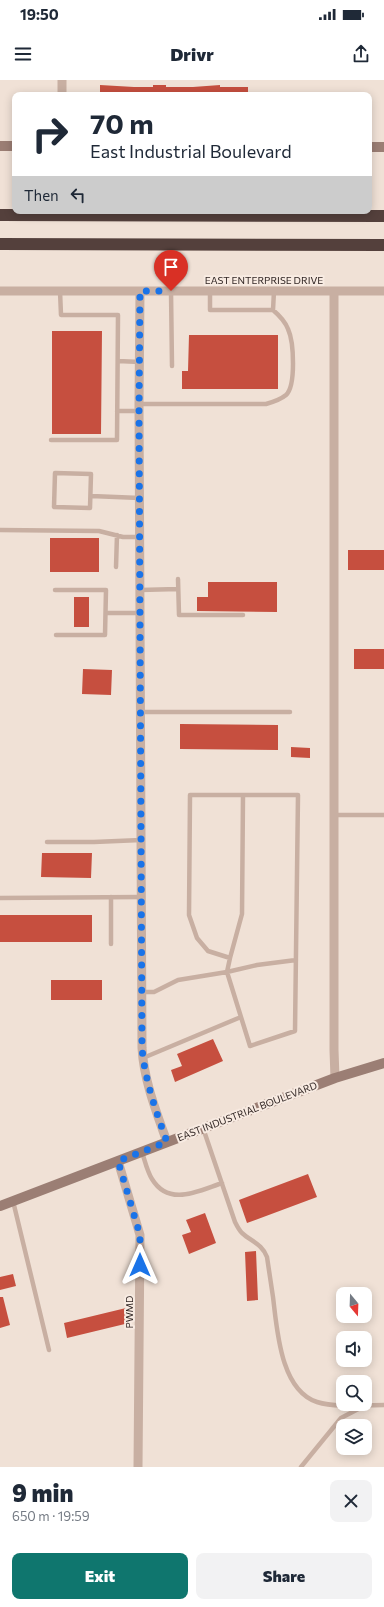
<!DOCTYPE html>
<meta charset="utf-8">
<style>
:root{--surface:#fff;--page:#f2f2f3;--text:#1f2937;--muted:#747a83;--accent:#0f766e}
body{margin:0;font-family:Commissioner,sans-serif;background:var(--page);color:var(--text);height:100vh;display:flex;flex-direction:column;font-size:15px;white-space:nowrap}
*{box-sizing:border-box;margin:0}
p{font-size:13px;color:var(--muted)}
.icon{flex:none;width:22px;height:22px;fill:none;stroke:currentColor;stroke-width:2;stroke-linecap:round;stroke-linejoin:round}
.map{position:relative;height:1387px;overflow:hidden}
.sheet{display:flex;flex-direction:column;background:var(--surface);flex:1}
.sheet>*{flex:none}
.banner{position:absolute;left:12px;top:12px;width:360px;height:122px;border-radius:8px;box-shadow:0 2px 10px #0003;background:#fff;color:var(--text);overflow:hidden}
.needle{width:26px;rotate:161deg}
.buttons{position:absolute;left:336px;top:1207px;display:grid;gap:8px}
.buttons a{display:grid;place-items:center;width:36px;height:36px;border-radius:8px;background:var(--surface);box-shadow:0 2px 10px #0003;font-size:20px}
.pin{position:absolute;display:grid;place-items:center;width:34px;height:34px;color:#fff;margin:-41px -17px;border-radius:50% 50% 50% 0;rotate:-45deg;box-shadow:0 0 4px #0007}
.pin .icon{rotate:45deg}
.me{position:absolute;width:44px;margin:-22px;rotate:0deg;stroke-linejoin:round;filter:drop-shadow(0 0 3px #0008)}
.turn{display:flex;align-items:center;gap:14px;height:84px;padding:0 12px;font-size:18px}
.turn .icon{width:52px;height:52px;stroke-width:2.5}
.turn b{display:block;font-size:28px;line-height:34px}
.then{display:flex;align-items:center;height:38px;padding:0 12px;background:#0003;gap:8px;font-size:15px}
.round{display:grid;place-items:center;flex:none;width:42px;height:42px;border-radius:8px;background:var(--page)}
.overview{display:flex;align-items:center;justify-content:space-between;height:68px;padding:0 12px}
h1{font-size:24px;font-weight:800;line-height:30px}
.primary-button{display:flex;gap:8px;margin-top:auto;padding:8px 12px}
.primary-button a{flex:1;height:46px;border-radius:8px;background:var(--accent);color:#fff;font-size:16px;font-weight:800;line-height:46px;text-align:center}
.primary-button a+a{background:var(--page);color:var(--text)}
.status{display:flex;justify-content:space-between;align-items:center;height:28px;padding:0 20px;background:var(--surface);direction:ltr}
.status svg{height:11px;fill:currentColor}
header{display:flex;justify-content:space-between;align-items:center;height:52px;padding:0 12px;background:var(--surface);font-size:18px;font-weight:800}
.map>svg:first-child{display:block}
</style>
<div class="status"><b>19:50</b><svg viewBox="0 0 49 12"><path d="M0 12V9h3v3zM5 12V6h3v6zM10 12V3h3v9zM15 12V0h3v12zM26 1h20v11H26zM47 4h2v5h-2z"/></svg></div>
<header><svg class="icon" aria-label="menu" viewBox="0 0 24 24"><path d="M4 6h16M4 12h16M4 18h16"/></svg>Drivr<svg class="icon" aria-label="share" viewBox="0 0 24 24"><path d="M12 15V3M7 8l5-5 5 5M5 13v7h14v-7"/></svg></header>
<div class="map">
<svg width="384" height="1387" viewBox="0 0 384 1387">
<rect width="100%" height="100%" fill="#f0e1d6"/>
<!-- building -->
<path fill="#c64f3f" d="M100,5l34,2h19v-2h13v2h27l27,-2v2h28v8h-148z
M52,251h50l-1,103h-49z
M189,255h89v54h-96v-18h6z
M50,458h49v34h-49z
M348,470h36v20h-36z
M208,502h69v30l-80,-1v-14h11z
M74,517h15v30h-15z
M354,569h30v20h-30z
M83,589l29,1 -1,25 -29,-1z
M180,644l98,1v25l-98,-1z
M291,667l19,1v10l-19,-1z
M42,773h50l-1,25 -50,-1z
M0,835h92v27h-92z
M51,900h51v20h-51z
M213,959l10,22 -48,21 -4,-12 11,-4 -5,-12z
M308,1094l9,23 -70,26 -8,-23z
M205,1133l11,30 -27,11 -7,-19 9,-3 -5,-12z
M256,1171l2,49 -11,1 -2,-49z
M13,1194l3,12 -16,4v-13z
M0,1217h3l7,28 -10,3z
M126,1228l3,15 -62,15 -3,-15z"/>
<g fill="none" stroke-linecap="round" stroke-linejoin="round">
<!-- lane -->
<path stroke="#c8afa2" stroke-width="4.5" d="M171,211l1,75
M210,211v19h63
M118,281l22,1
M139,324h127c7,-2 14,-4 20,-9 10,-9 8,-53 2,-66 -3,-8 -8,-13 -15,-19l1,-19
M117,331h22
M51,360h66l1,-125h-57l-1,-24
M55,393l36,1 -1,34 -36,-1z
M91,416l49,2
M0,450l99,1 24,6h17
M116,487l1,-32
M178,499l1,36h64
M55,510h51l-1,45h-49
M140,510l38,-1
M106,533h34
M140,632h150
M334,735h50
M47,762h47l47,-2
M0,818l141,-1
M111,864v-47
M230,878l-3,14 30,-7 39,-5
M142,912h12l24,-12 49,-8 23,74 45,-15 3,-236h-108l-1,120 8,23 11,13 22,7 12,-44 1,-119
M143,978l98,-41
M203,1048l32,94c2,4 4,8 7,11 10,9 20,11 25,24 2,13 4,27 6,40 4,31 7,93 44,105 19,6 47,3 67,3
M142,1072c3,9 5,19 10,27 17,28 46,12 70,4
M13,1121l36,149
M301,1387l40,-49 23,-12"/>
<!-- street -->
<path stroke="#c8afa2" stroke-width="9" d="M62,15v-15
M0,211h384
M140,211l-1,113 3,644c2,33 14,63 25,94
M334,211v759l1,28
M118,1081l22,74 -2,232"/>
<!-- secondary -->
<path stroke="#9b7e74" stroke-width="10" d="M0,66h15
M369,67h15
M0,1126l335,-128 49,-15"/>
<!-- highway -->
<path stroke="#54403c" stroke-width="12" d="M0,135l384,1
M0,164l384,1"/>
</g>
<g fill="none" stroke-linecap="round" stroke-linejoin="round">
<!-- route -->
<path stroke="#1a73e8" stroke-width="7" stroke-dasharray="0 12.6" d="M140,1185v-30l-22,-74 49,-19c-11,-31 -22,-61 -25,-94l-3,-637 1,-120h31"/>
</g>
<g text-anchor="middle" stroke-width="4" stroke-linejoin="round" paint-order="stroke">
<!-- street labels -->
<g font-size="10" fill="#322725" stroke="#f8ebe2">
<text x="264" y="204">EAST ENTERPRISE DRIVE</text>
<text transform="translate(247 1031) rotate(-21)" y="4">EAST INDUSTRIAL BOULEVARD</text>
<text transform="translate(129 1232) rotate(-90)" y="4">PWMD</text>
</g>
</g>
</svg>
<div class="buttons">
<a><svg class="needle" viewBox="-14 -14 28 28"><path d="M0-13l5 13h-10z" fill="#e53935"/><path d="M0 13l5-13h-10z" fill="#747a83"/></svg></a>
<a><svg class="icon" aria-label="sound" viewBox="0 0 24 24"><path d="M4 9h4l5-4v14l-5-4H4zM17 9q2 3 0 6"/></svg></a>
<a><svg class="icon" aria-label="search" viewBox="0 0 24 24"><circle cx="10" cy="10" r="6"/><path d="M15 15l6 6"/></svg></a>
<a><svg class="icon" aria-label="layers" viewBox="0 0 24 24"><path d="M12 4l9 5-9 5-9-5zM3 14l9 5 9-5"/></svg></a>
</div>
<div class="pin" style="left:171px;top:211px;background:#d93025"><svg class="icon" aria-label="arrive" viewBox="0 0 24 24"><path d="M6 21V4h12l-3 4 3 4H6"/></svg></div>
<svg class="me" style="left:140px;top:1185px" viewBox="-20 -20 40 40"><path d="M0-17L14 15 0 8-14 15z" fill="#1a73e8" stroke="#fff" stroke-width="4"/></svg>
<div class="banner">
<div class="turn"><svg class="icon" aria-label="right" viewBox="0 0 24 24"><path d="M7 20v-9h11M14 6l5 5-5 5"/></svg><div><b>70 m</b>East Industrial Boulevard</div></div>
<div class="then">Then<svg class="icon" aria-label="left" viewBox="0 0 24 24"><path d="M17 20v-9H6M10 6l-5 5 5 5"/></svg></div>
</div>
</div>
<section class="sheet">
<div class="overview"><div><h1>9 min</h1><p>650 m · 19:59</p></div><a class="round"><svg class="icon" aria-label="close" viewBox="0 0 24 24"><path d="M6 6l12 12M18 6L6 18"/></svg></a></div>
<div class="primary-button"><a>Exit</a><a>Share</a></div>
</section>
